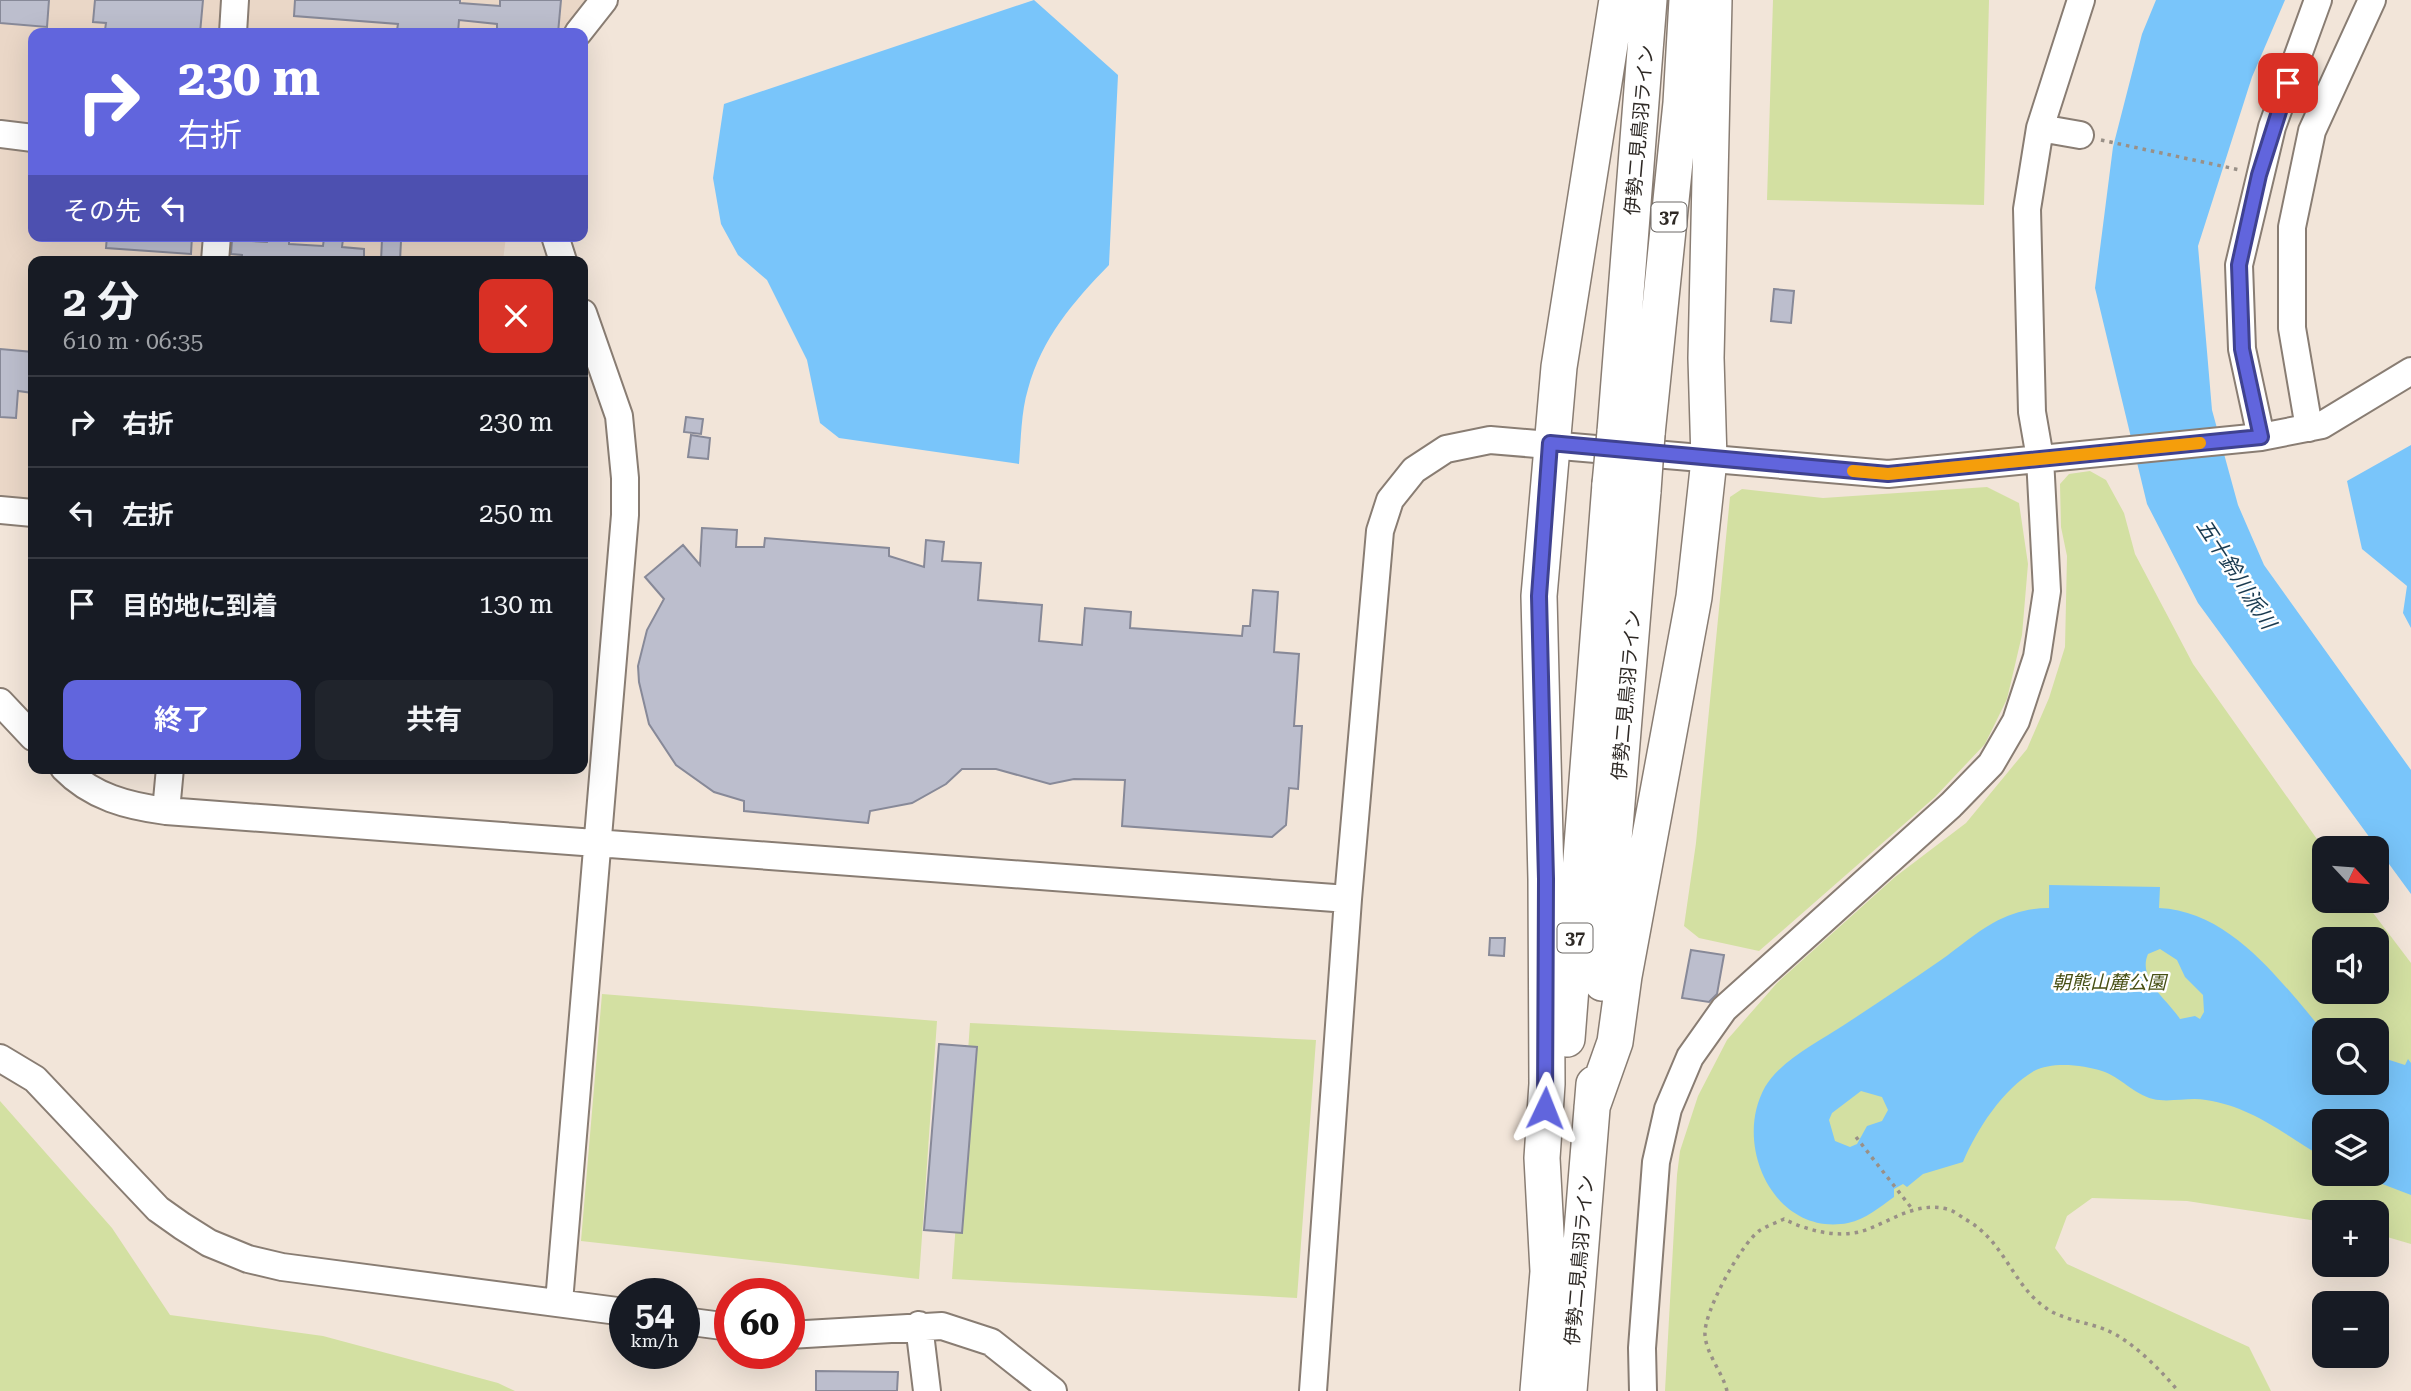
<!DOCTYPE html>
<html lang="ja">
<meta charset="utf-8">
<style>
:root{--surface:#171b24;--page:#20242c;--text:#f1f3f6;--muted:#9ea1a6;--line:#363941;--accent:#6165dd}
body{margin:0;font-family:"Roboto Serif","Noto Sans JP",serif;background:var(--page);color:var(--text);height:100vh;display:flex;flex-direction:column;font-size:26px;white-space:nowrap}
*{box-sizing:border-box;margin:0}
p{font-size:23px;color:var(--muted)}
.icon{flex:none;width:38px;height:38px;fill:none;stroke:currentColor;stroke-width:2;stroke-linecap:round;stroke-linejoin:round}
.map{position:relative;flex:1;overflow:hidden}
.side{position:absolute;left:28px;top:256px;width:560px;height:518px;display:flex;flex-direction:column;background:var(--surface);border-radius:14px;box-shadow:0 7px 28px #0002}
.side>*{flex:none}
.guide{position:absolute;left:28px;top:28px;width:560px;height:214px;border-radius:14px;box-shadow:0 7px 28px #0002;background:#6165dd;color:#fff;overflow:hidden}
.needle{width:46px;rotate:116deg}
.tools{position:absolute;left:2312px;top:836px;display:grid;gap:14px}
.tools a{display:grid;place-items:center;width:77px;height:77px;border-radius:14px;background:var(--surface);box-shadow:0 7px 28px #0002;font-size:35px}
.speed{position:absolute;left:609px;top:1278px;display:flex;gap:14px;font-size:35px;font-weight:700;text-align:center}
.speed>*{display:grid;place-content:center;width:91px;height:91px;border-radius:50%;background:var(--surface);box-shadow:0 7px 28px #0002;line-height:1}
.speed small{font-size:18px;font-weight:400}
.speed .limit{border:10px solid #d22;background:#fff;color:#111}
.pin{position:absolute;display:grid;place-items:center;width:60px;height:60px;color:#fff;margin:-30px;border-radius:14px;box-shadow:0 4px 10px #0006}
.me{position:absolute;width:77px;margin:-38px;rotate:2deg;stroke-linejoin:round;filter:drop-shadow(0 0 5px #0008)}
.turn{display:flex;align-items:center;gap:24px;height:147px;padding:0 35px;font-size:32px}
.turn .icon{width:91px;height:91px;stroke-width:2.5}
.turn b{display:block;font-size:49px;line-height:60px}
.then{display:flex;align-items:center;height:66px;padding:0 35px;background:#0003;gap:14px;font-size:26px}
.round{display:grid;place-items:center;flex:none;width:74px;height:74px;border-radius:14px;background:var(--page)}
.head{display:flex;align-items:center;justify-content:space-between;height:119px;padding:0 35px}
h1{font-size:42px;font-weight:700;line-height:52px}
.primary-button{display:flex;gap:14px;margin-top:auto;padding:14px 35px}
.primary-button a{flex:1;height:80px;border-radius:14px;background:var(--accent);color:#fff;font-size:28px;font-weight:700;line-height:80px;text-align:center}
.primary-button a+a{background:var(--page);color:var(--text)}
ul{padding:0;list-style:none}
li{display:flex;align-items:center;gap:21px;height:91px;padding:0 35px;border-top:2px solid var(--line)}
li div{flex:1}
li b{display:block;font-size:26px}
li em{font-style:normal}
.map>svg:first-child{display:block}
</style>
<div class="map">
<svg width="2411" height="1391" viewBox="0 0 2411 1391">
<rect width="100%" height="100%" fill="#f2e5d9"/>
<!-- built -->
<path fill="#ead7c7" d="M0,0h586l-24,33h-529v203h473l-3,25h-470v239l-33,-4z"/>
<!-- green -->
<path fill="#d3e0a2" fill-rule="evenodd" d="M1773,0h216l-5,205 -217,-5z
M2090,471l16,9 18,33 11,41 58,110 131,185v52h40l47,62v281l-34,-10 -1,-21h-52v9l-137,-21 -95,-3 -25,18 -12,32 12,16 182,83 22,44h-606l12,-216 3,-24 18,-55 29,-56 50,-57 118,-106 71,-54 61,-74 22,-51 16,-51 2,-91 -6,-29 -1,-43 9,-10zM2324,940h52v52h-52zM2324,1031h52v52h-52zM2324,1122h52v52h-52z
M1987,487l32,16 9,61 -6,71 -15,64 -22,45 -50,53 -176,154 -60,-13 -15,-12 12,-83 34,-346 12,-8 81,9z
M602,994l335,27 -18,258 -338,-38z
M970,1023l346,17 -19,258 -345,-19z
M0,1101l112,127 58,87 153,21 175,47 17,8h-515z"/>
<!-- water -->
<path fill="#79c5fa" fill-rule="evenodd" d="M1034,0l84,75 -9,190c-36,37 -67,73 -81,124 -7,23 -7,51 -9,75l-180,-26 -19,-15 -13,-63 -40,-80 -29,-25 -17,-31 -8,-46 11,-74z
M2156,0h129l-33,77 -54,169 14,164 26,95 26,60 147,205v124l-213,-291 -51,-99 -52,-216 18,-141 29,-113z
M2411,445v183l-8,-15 4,-27 -45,-37 -15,-68z
M2049,885l111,2 -1,21c72,3 122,74 165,124v51h52l1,-27 28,9 3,-6 3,4v132l-55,-21h20v-52h-52v36c-39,-23 -71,-51 -118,-58 -17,-3 -37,3 -53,-1 -20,-5 -32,-22 -51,-28 -18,-6 -50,-10 -68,0 -31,18 -57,58 -71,91l-40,12 -16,13 -4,-3 -9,5v8c-14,10 -28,22 -46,26 -73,14 -116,-77 -83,-136 16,-27 53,-45 79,-62 32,-21 65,-43 97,-65 17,-12 34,-27 52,-37 18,-10 36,-15 56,-15zM2160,949l17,11 8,17 18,18 1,17 -4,7 -5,-3 -15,3c-12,-19 -43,-40 -32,-65zM1861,1091l21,6 6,13 -6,11 -15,5 -10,18 -7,3 -15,-6 -6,-21 3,-7z"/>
<!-- building -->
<path fill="#bcbecd" stroke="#878998" stroke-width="2" d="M0,0h49l-2,27 -47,-4z
M95,0h108l-3,33 -95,-3 1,-7 -13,-1z
M295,0h165v3l40,3v-6h61l-3,33h-61v-9l-38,-4 -1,13 -61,-3 1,-6 -104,-8z
M107,236h85l-1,18 -85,-6z
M268,236h21v8l34,2 1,-8 19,1 -1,8 22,2v12h-122v-6l-11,-1 1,-14 35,2z
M382,239l19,2 -1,20h-19z
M1774,289l20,2 -3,32 -20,-2z
M0,349l33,3v41l-15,-2 -2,27 -16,-1z
M686,417l17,2 -2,15 -17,-2z
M691,435l19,3 -2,21 -20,-2z
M702,528l35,2 -1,17h28l1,-9 124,10v8l35,11 2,-27 18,2 -2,19 39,2 -3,37 64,5 -3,36 43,4 3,-37 46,4 -1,16 112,8 1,-10h7l3,-36 25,2 -4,60 25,2 -5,72h8l-4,63 -9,-1 -3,37 -14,12 -150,-11 3,-46 -51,-1 -24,5 -54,-15h-34l-16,15 -34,19 -42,8 -2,12 -124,-12v-10l-30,-9 -38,-27 -27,-41 -10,-42 -1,-16 9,-36 17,-31 -19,-22 38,-32 17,20z
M1490,938h15l-1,18 -15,-1z
M1691,950l33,5 -7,39 -8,8 -27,-4z
M939,1044l38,3 -15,186 -38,-3z
M816,1371l82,1 -1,19h-81z"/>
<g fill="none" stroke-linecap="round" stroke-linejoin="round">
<defs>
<path id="minor" d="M233,33l2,-33
M578,33l26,-33
M2040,128l40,7
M0,134l33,4
M555,236l8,25
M215,261l2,-25
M2309,428l-17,-100v-101l20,-96 60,-131
M2261,437l-19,-88 -3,-84 33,-138 46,-127
M0,510l33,3
M0,702l33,35
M64,768c28,29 64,38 102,43l1182,88
M166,811l4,-43
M0,1058l35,21 123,130 24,17 27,17 39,16 34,8 343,45
M559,1302l66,-787v-37l-6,-62 -36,-103
M684,1321l46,6
M919,1325l8,66
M789,1335l153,-9 49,16 62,49
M1313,1391l35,-492 32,-368 10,-31 24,-30 32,-21 44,-9 398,34 373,-37 61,-12 89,-54
M1643,1391l-1,-43 14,-186 12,-53 22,-52 34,-48 227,-204 40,-41 25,-43 21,-64 10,-66 -7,-133 -8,-46 -5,-203 13,-81 41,-128"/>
<path id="major" d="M1615,432l34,-432
M1647,434l34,-331 6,-103
M1602,983l41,-492
M1567,1039l43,-555
M1592,1107l23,-65 9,-66 70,-379 15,-137 -3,-102 8,-358
M1548,1271l-6,-113 5,-74 -1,-205 -7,-283 20,-229 58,-367
M1538,1391l12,-143
M1569,1391l25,-307"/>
</defs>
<!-- minor casing -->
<use href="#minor" stroke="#897d73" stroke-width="30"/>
<!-- major casing -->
<use href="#major" stroke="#897d73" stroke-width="38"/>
<!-- path -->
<path stroke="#999087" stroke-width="3.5" stroke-dasharray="3.5 5" stroke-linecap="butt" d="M2101,140l139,30
M1856,1137l57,73
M1727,1391c-4,-18 -21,-37 -22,-56 -2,-22 36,-91 54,-104 7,-5 17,-8 25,-12 26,13 60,21 87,9 24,-10 48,-26 76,-19 6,1 13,7 18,10 40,22 47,66 81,89 16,12 42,14 60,22 24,9 56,41 72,61"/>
<!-- minor -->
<use href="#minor" stroke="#fff" stroke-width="26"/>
<!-- major -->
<use href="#major" stroke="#fff" stroke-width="35"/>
<defs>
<path id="major-bridge" d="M1610,484l5,-52
M1643,491l4,-57"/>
</defs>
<!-- major-bridge casing -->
<use href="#major-bridge" stroke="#897d73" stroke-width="38" stroke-linecap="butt"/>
<!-- major-bridge -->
<use href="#major-bridge" stroke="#fff" stroke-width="35"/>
</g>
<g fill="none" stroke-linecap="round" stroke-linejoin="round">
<defs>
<path id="route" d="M1545,1108l1,-229 -7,-283 11,-153 338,31 373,-37 -19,-88 -3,-84 20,-90 29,-92"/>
</defs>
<!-- route casing -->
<use href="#route" stroke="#3f4290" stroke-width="18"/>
<!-- route -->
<use href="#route" stroke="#6165dd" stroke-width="12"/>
<!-- slow -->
<path stroke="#f59e0b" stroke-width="12" d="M1853,471l35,3 312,-31"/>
</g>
<g text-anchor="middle" stroke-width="5" stroke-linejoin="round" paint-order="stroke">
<!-- shield labels -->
<g fill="#fff" stroke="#6d6966" stroke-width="2">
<rect x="1651.5" y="202.5" width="35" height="29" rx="5"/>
<rect x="1557.5" y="923.5" width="35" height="29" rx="5"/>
</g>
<g font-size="18" font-weight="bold" fill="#2e2925">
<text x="1669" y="223">37</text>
<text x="1575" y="944">37</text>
</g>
<!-- street labels -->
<g font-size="19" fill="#2e2925" stroke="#fff">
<text transform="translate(1639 130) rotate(-85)" y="7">伊勢二見鳥羽ライン</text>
<text transform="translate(1626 695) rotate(-85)" y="7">伊勢二見鳥羽ライン</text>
<text transform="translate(1579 1260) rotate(-85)" y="7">伊勢二見鳥羽ライン</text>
</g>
<!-- park labels -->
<g font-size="19" font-style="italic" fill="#475015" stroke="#fff">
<text x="2109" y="989">朝熊山麓公園</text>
</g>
<!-- water labels -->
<g font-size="21" font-style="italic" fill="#1a3b51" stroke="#fff">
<text transform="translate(2236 574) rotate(57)" y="7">五十鈴川派川</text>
</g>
</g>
</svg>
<div class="tools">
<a><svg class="needle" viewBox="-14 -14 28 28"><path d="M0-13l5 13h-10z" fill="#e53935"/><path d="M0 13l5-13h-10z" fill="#9ea1a6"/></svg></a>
<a><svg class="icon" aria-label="sound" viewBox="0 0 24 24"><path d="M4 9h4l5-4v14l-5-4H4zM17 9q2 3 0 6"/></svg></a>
<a><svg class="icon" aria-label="search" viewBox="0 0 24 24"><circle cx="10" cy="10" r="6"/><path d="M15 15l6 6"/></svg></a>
<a><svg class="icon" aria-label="layers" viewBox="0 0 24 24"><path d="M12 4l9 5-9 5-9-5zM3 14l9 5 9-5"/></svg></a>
<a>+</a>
<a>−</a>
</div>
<div class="speed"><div>54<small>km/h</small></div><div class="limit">60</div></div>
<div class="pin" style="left:2288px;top:83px;background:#d93025"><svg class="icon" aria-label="arrive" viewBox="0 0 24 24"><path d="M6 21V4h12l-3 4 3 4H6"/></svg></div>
<svg class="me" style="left:1545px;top:1108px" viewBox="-20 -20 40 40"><path d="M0-17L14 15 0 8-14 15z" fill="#6165dd" stroke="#fff" stroke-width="4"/></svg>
<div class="guide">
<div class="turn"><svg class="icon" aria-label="right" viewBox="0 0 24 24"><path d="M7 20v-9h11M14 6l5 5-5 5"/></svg><div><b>230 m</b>右折</div></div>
<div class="then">その先<svg class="icon" aria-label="left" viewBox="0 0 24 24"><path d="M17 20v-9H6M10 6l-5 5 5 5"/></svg></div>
</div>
<section class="side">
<div class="head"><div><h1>2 分</h1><p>610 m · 06:35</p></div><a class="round" style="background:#d93025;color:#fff"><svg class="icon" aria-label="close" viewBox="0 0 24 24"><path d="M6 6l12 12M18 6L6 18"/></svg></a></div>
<ul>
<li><svg class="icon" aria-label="right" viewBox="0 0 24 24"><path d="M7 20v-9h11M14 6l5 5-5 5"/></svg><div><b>右折</b></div><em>230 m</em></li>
<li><svg class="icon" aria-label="left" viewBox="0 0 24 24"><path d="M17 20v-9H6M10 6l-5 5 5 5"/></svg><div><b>左折</b></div><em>250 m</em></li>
<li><svg class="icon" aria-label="arrive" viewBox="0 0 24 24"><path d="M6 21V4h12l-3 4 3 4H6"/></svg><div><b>目的地に到着</b></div><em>130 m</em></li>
</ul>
<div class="primary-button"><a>終了</a><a>共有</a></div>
</section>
</div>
